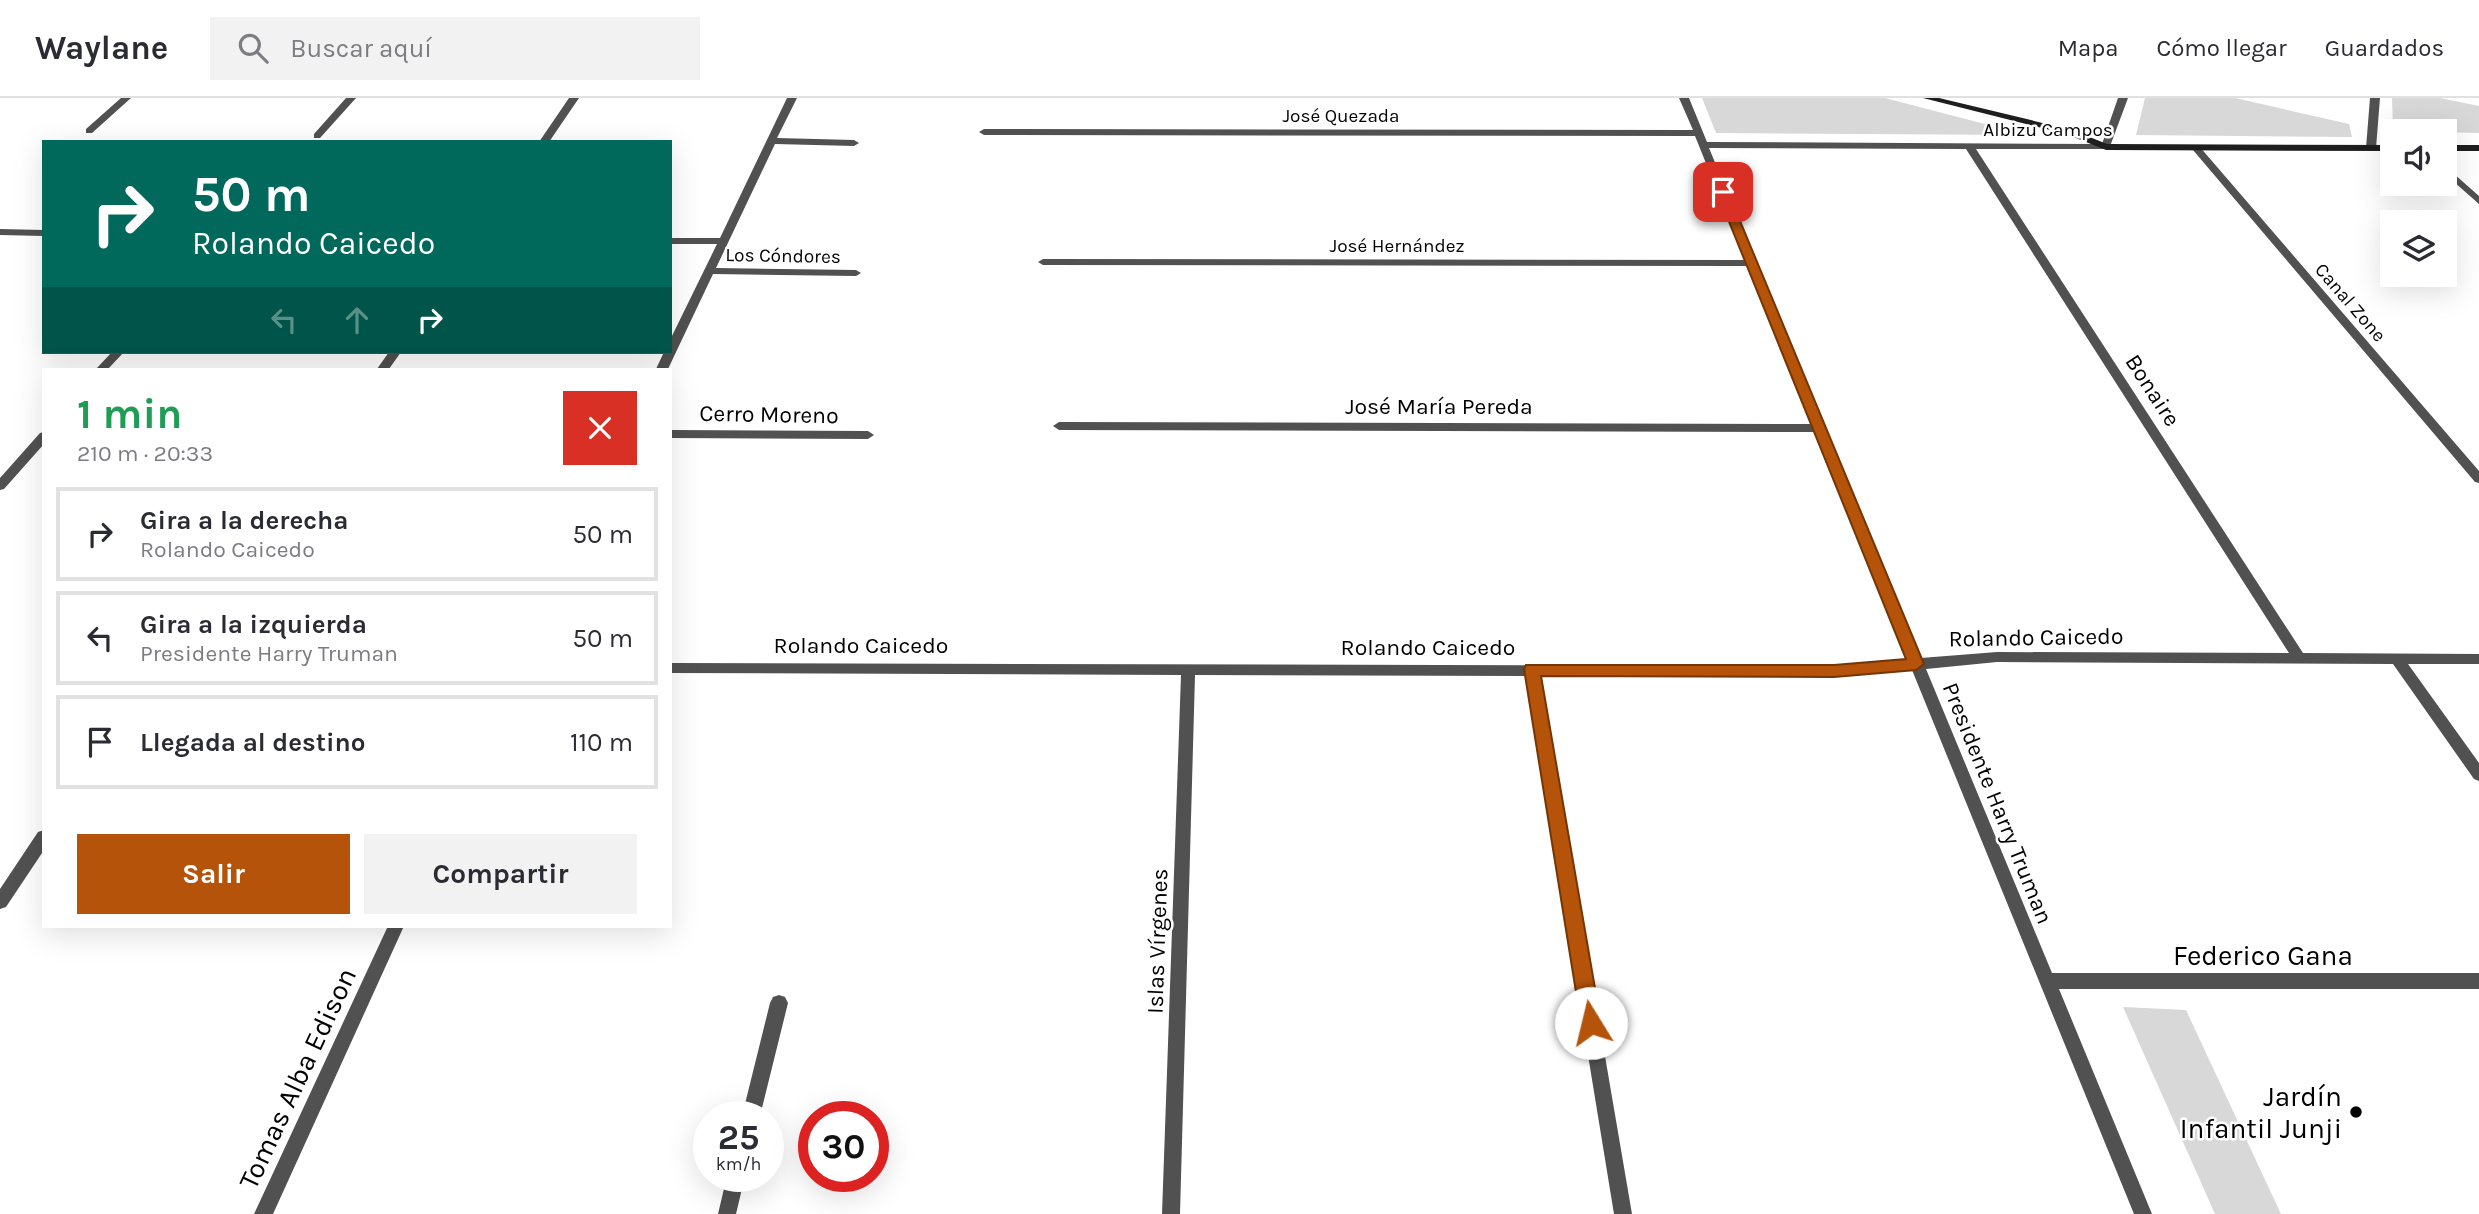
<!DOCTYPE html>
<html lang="es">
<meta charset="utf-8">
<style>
:root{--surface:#fff;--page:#f2f2f3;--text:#2b2b33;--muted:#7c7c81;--line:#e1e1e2;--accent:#b45309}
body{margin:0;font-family:Karla,sans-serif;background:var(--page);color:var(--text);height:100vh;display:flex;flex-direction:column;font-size:26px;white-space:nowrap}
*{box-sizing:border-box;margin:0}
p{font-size:23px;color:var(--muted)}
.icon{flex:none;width:38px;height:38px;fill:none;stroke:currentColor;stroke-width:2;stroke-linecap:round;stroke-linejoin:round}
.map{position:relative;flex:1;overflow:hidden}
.drawer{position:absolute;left:42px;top:270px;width:630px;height:560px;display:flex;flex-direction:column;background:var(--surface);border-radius:0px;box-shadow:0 7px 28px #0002}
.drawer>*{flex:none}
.banner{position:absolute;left:42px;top:42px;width:630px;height:214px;border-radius:0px;box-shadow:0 7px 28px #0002;background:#00695c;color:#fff;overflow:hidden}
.fabs{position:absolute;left:2380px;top:21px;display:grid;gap:14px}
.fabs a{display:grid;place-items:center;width:77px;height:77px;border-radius:0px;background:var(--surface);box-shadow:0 7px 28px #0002;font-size:35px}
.speed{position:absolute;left:693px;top:1003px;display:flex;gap:14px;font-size:35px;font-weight:700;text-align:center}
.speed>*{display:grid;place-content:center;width:91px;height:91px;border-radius:50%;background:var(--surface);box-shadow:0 7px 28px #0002;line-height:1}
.speed small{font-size:18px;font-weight:400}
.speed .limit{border:10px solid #d22;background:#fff;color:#111}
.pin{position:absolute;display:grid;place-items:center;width:60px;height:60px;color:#fff;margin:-30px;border-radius:14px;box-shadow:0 4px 10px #0006}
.me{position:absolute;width:77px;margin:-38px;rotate:351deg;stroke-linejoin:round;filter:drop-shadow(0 0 5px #0008)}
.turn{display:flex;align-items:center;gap:24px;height:147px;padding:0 35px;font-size:32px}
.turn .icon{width:91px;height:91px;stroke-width:2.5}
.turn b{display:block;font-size:49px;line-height:60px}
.lanes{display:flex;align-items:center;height:66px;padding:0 35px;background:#0003;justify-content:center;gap:35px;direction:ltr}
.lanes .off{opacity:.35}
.round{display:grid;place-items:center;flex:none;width:74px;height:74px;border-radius:0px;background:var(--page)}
.summary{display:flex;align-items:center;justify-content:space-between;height:119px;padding:0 35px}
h1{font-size:42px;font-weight:700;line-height:52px;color:#1e9e55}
.cta{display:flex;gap:14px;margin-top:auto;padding:14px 35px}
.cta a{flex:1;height:80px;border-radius:0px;background:var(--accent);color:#fff;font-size:28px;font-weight:700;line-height:80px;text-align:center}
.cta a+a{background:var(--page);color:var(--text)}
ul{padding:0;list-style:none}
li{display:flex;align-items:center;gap:21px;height:94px;margin:0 14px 10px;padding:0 21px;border:4px solid var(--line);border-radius:0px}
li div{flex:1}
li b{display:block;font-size:26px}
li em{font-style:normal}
header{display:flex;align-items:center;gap:42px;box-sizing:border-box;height:98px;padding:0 35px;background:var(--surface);border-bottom:2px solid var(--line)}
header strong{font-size:33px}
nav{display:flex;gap:38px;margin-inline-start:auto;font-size:24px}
.search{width:490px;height:63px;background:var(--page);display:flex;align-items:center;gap:18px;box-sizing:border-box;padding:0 24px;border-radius:0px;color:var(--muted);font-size:26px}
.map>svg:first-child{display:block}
</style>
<header>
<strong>Waylane</strong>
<div class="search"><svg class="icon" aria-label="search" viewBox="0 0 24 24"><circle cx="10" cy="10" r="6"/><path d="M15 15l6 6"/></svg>Buscar aquí</div>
<nav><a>Mapa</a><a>Cómo llegar</a><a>Guardados</a></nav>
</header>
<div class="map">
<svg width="2479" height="1116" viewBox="0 0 2479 1116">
<rect width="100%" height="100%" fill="#fff"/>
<!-- green -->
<path fill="#d8d8d8" d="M1702,0h183l142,37 -311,-2z
M2145,0h90l114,26 3,13 -216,-2z
M2392,0h48l39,8v27l-86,-2z
M2123,909l63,3 95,204h-66z"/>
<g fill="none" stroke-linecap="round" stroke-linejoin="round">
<!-- street -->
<path fill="#515151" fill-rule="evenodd" d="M121,0h10l-39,35h-6v-4z
M346,0h10l-36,40h-6v-4z
M569,0h10l-30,44h-10z
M787,0h10l-20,40 77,2 5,3 -5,3 -79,-2 -59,124 140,2 5,3 -5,3 -143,-2 -45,95h-12l8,-17h6v-12l47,-96h-47v-6h50z
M1679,0h10l18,44 395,2 16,-46h10l-19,51h-133l327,504 176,1v10h-71l71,99v18l-5,-2 -81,-115 -396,-2 -71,7 126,304h427v16h-420l93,225h-18l-222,-544 -78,6h-294l92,538h-18l-88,-538 -331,-1 -15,539h-18l19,-539 -511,-2v-10l1164,3 74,-7 -93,-227 -756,-2 -6,-4 6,-4 753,2 -64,-158 -705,-1 -5,-3 5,-3 702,1 -50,-124 -711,-1 -5,-3 5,-3 709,1zM1709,50l257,1 323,504 -292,-1 -76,6z
M2370,0h10l-4,50 -5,3 -5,-3z
M2193,48h6l280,325v12l-4,-1 -282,-332z
M2445,68l34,30v8l-34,-30z
M0,131l44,1v6l-44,-1z
M112,254h12l-16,17h-12z
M389,254h12l-12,17h-12z
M670,332l198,1 6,4 -6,4 -198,-1z
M44,334v12l-40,45 -4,1v-12l40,-45z
M44,732v20l-38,57 -6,2v-20l38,-57z
M388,828h16l-131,288h-19z
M779,897l6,2 3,6 -28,113h-18l28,-113 3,-6z
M727,1078h18l-9,38h-18z"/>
<!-- secondary -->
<path fill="#1e1e1e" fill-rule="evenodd" d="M1923,0h16l133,32 35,14 285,1v6l-286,-1 -40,-16z
M2445,47h34v6h-34z"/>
</g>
<!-- route -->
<path fill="#b45309" stroke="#753606" stroke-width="2" d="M1723,90l5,4 196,472 -8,6 -82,7 -293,-1 60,347 -3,7 -7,3 -7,-3 -3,-7 -57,-354 2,-4h308l72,-6 -189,-467z"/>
<!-- markers -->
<circle fill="#000" stroke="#fff" stroke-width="2.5" cx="2356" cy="1014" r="7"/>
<g text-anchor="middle" stroke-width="5" stroke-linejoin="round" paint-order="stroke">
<!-- far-street labels -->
<g font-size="19" fill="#000" stroke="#fff">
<text x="1341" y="24">José Quezada</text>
<text x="2048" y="38">Albizu Campos</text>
<text x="1397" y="154">José Hernández</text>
<text transform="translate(783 157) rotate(1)" y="7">Los Cóndores</text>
<text transform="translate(2351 204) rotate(49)" y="7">Canal Zone</text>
</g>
<!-- street labels -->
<g font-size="23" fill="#000" stroke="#fff">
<text transform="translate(2153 292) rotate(57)" y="8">Bonaire</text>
<text x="1439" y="316">José María Pereda</text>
<text transform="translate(769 316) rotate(1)" y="8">Cerro Moreno</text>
<text transform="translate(2036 539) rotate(-1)" y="8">Rolando Caicedo</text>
<text x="861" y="555">Rolando Caicedo</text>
<text x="1428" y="557">Rolando Caicedo</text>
<text transform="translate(1998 705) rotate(68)" y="8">Presidente Harry Truman</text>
<text transform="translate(1157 843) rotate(-88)" y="8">Islas Vírgenes</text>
</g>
<!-- near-street labels -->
<g font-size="28" fill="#000" stroke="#fff">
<text x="2263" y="867">Federico Gana</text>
<text transform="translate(297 980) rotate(-65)" y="10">Tomas Alba Edison</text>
</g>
<!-- near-poi labels -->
<g font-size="28" fill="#000" stroke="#fff" text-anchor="end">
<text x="2342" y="1008">Jardín<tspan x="2342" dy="32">Infantil Junji</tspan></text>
</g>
</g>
</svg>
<div class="fabs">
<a><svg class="icon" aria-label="sound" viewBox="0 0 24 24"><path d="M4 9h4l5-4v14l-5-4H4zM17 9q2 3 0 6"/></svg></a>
<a><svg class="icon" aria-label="layers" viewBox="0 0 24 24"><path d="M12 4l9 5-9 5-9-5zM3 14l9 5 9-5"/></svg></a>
</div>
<div class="speed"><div>25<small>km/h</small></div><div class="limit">30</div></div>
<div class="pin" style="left:1723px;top:94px;background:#d93025"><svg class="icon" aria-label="arrive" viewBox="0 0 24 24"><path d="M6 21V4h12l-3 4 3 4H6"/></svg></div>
<svg class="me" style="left:1591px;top:925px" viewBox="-20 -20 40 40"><circle r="19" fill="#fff"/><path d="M0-13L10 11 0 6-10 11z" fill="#b45309"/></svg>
<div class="banner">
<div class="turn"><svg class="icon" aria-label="right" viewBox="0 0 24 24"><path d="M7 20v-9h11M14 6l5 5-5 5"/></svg><div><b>50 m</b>Rolando Caicedo</div></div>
<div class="lanes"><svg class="icon off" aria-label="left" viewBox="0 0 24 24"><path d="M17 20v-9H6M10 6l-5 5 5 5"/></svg><svg class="icon off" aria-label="ahead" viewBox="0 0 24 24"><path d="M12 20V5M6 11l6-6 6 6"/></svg><svg class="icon" aria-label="right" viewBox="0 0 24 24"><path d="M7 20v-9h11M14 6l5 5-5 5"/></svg></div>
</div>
<section class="drawer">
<div class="summary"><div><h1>1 min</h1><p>210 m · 20:33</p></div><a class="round" style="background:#d93025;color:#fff"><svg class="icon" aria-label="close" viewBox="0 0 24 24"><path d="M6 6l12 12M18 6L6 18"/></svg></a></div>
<ul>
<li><svg class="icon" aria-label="right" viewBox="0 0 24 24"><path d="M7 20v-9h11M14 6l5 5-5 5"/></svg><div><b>Gira a la derecha</b><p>Rolando Caicedo</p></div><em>50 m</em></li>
<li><svg class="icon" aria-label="left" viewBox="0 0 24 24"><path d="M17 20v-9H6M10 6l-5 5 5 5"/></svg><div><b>Gira a la izquierda</b><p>Presidente Harry Truman</p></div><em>50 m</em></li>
<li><svg class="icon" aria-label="arrive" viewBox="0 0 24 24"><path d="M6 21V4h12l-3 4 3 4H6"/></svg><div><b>Llegada al destino</b></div><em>110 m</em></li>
</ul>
<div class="cta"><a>Salir</a><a>Compartir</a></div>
</section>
</div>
